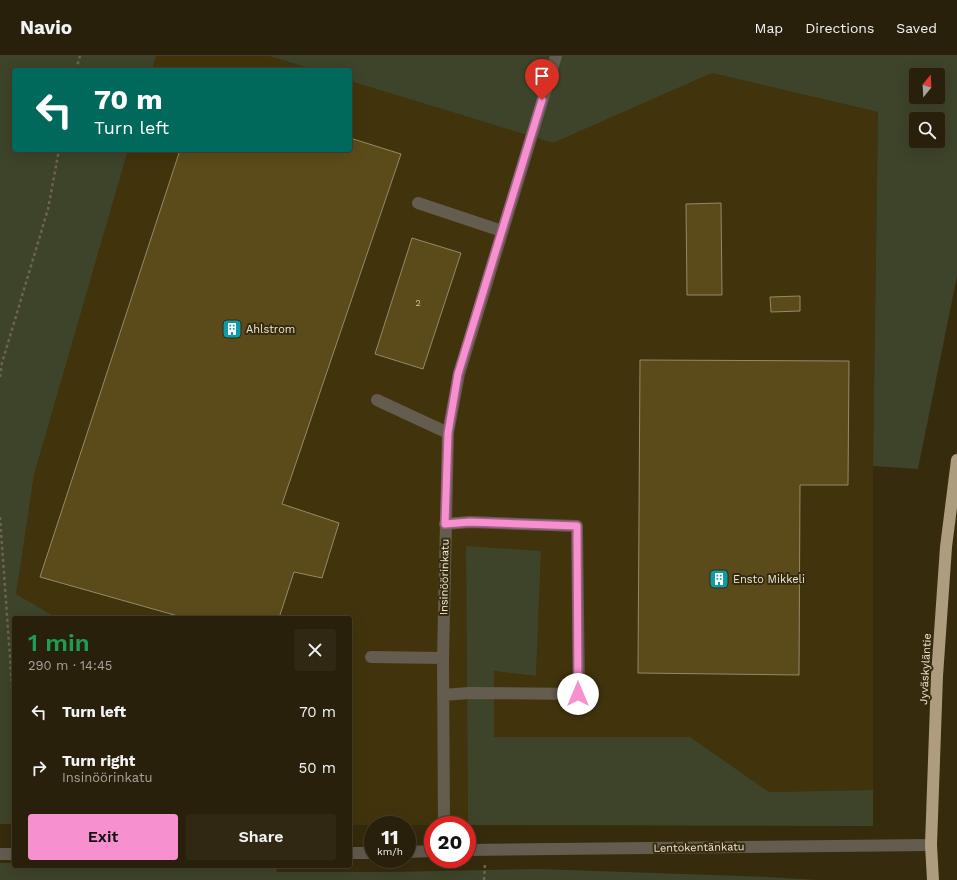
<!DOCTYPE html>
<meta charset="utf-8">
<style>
:root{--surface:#28200a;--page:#302813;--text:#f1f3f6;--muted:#a5a39c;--line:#443e2b;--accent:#f790ce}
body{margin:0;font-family:"Work Sans",sans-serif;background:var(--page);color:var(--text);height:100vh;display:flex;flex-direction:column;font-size:15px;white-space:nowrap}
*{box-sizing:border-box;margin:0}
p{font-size:13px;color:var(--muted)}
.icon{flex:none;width:22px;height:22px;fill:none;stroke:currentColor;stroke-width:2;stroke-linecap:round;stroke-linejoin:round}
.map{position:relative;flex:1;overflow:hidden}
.drawer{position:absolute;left:12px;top:560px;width:340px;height:252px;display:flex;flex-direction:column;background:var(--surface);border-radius:4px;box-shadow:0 4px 16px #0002,0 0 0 1px var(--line)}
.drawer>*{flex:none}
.top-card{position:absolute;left:12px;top:12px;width:340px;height:84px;border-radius:4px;box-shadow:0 4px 16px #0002,0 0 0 1px var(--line);background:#00695c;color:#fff;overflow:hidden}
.needle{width:26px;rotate:18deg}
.controls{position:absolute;left:909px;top:12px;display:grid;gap:8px}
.controls a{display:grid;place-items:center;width:36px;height:36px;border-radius:4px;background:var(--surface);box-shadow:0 4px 16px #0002,0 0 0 1px var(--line);font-size:20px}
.speed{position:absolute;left:364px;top:760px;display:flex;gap:8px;font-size:20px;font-weight:700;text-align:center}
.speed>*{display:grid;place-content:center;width:52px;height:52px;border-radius:50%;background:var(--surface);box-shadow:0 4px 16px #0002,0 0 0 1px var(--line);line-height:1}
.speed small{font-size:10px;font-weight:400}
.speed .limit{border:6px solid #d22;background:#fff;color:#111}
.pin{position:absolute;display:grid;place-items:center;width:34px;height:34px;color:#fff;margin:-41px -17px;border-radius:50% 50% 50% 0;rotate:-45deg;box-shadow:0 0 4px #0007}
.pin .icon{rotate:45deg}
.me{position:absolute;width:44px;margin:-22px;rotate:0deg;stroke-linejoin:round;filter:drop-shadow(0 0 3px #0008)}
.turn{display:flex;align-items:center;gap:14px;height:84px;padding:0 16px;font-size:18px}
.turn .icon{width:52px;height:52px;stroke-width:2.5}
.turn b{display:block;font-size:28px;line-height:34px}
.round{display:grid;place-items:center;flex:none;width:42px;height:42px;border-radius:4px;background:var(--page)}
.head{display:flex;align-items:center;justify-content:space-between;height:68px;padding:0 16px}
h1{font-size:24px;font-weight:600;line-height:30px;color:#1e9e55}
.primary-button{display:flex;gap:8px;margin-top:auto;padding:8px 16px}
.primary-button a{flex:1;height:46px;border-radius:4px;background:var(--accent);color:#111;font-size:16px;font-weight:600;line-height:46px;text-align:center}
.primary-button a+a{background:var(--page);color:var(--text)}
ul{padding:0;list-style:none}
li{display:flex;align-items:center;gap:12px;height:56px;padding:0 16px}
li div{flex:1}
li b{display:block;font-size:15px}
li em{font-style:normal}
header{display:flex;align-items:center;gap:24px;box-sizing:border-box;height:56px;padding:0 20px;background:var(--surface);border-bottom:1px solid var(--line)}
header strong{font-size:19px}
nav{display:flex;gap:22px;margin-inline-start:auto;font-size:14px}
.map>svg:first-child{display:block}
</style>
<header>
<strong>Navio</strong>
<nav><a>Map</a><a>Directions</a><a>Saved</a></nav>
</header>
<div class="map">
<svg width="957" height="824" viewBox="0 0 957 824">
<rect width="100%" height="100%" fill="#362b0d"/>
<!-- built -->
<path fill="#41340d" d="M156,0h113l46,14h-163z
M712,17l166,39 -5,354v324l-104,2 -79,-55h-196v-66l42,5 5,-125 -75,-4 2,278h-118v-207h-293l-42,-24 19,-119 94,-325h222v-69l203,62z"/>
<!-- green -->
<path fill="#3d4429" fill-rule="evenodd" d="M0,0h156l-4,14h-138v80h114l-94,325 -18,119 41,24h-43v206h-14z
M269,0h688v220l-39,193 -45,-3 5,-354 -166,-39 -159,70 -203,-62v-11h-35zM916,19h22v22h-22zM916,63h22v22h-22z
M466,490l75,5 -5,125 -42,-5v66h196l79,55 104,-2v36l-405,-1z
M0,807h14v3h262l1,6h113l148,-3 230,8 50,3h-818z"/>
<!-- building -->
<path fill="#5c4b1a" stroke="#958969" d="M350,82l51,16 -119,350 57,19 -17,55 -28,-6 -15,46h-94l-145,-41 140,-427h170z
M721,147l1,92h-35l-1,-91z
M412,182l49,15 -38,116 -48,-15z
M800,240v15l-29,1 -1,-15z
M640,304l209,1 -1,124h-48l-1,190 -161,-2z"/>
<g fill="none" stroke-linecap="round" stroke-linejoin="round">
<!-- path -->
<path stroke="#6e644a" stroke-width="2.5" stroke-dasharray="3 3" stroke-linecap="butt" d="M76,14l4,-14
M0,321l2,-14 46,-154 11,-59
M0,461l14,197
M484,824l1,-16"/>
<!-- minor -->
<path stroke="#635c4f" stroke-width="12" d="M418,147l84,28
M377,344l71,33
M371,601l72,1
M443,639l26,-2 110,1 -2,-168 -107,-4 -25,2
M444,769l-1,-167 5,-225 11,-59 97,-318
M467,794l464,-5
M407,796l26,-1
M350,797h23
M0,798h14"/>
<!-- highway -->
<path stroke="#ad9c7d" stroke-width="12" d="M933,824l-2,-35 6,-169 9,-129 11,-87"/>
</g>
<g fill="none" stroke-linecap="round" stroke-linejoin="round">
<defs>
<path id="route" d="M542,44l-84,274 -10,59 -3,91 25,-2 107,4 1,168"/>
</defs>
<!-- route casing -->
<use href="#route" stroke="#a15e86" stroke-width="10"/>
<!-- route -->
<use href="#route" stroke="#f790ce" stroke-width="7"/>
</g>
<!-- icons -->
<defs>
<symbol id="building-square" viewBox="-11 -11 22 22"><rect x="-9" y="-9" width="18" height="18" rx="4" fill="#0f9aa8" stroke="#362b0d"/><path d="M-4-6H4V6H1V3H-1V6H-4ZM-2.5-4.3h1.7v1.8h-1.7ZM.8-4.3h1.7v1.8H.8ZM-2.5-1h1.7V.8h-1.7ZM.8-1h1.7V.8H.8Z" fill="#fff"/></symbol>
</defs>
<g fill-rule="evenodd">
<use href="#building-square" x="221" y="262" width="22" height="22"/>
<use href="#building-square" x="708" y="512" width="22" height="22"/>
</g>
<g text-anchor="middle" stroke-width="4" stroke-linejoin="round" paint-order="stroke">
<!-- number labels -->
<g font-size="9" fill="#cac1a8">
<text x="418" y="250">2</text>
</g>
<!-- poi labels -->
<g font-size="11" fill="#eee8d7" stroke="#362b0d" text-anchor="start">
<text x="246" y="277">Ahlstrom</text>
<text x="733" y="527">Ensto Mikkeli</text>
</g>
<!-- street labels -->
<g font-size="11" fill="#eee8d7" stroke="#362b0d">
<text transform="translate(444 521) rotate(-89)" y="4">Insinöörinkatu</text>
<text transform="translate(925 613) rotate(-87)" y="4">Jyväskyläntie</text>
<text transform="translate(699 791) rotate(-1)" y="4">Lentokentänkatu</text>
</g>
</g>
</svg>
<div class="controls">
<a><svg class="needle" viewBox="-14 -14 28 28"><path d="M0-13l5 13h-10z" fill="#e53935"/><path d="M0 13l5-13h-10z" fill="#a5a39c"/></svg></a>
<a><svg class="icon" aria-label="search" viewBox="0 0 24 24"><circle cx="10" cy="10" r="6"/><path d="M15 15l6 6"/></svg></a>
</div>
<div class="speed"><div>11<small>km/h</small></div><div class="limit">20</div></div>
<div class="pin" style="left:542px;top:44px;background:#d93025"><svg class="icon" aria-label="arrive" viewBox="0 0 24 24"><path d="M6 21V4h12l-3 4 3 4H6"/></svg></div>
<svg class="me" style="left:578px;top:638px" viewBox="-20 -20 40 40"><circle r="19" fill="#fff"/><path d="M0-13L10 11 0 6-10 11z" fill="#f790ce"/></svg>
<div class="top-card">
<div class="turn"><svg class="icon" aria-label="left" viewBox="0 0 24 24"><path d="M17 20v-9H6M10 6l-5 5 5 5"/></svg><div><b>70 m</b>Turn left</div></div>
</div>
<section class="drawer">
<div class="head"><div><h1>1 min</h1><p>290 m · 14:45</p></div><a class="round"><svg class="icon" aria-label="close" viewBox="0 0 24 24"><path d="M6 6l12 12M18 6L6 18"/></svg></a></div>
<ul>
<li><svg class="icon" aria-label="left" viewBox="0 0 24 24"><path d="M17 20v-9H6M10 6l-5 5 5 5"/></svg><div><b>Turn left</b></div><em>70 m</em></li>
<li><svg class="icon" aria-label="right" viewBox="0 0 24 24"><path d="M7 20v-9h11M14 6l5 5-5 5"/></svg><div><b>Turn right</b><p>Insinöörinkatu</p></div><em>50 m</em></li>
</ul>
<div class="primary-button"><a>Exit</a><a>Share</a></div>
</section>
</div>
